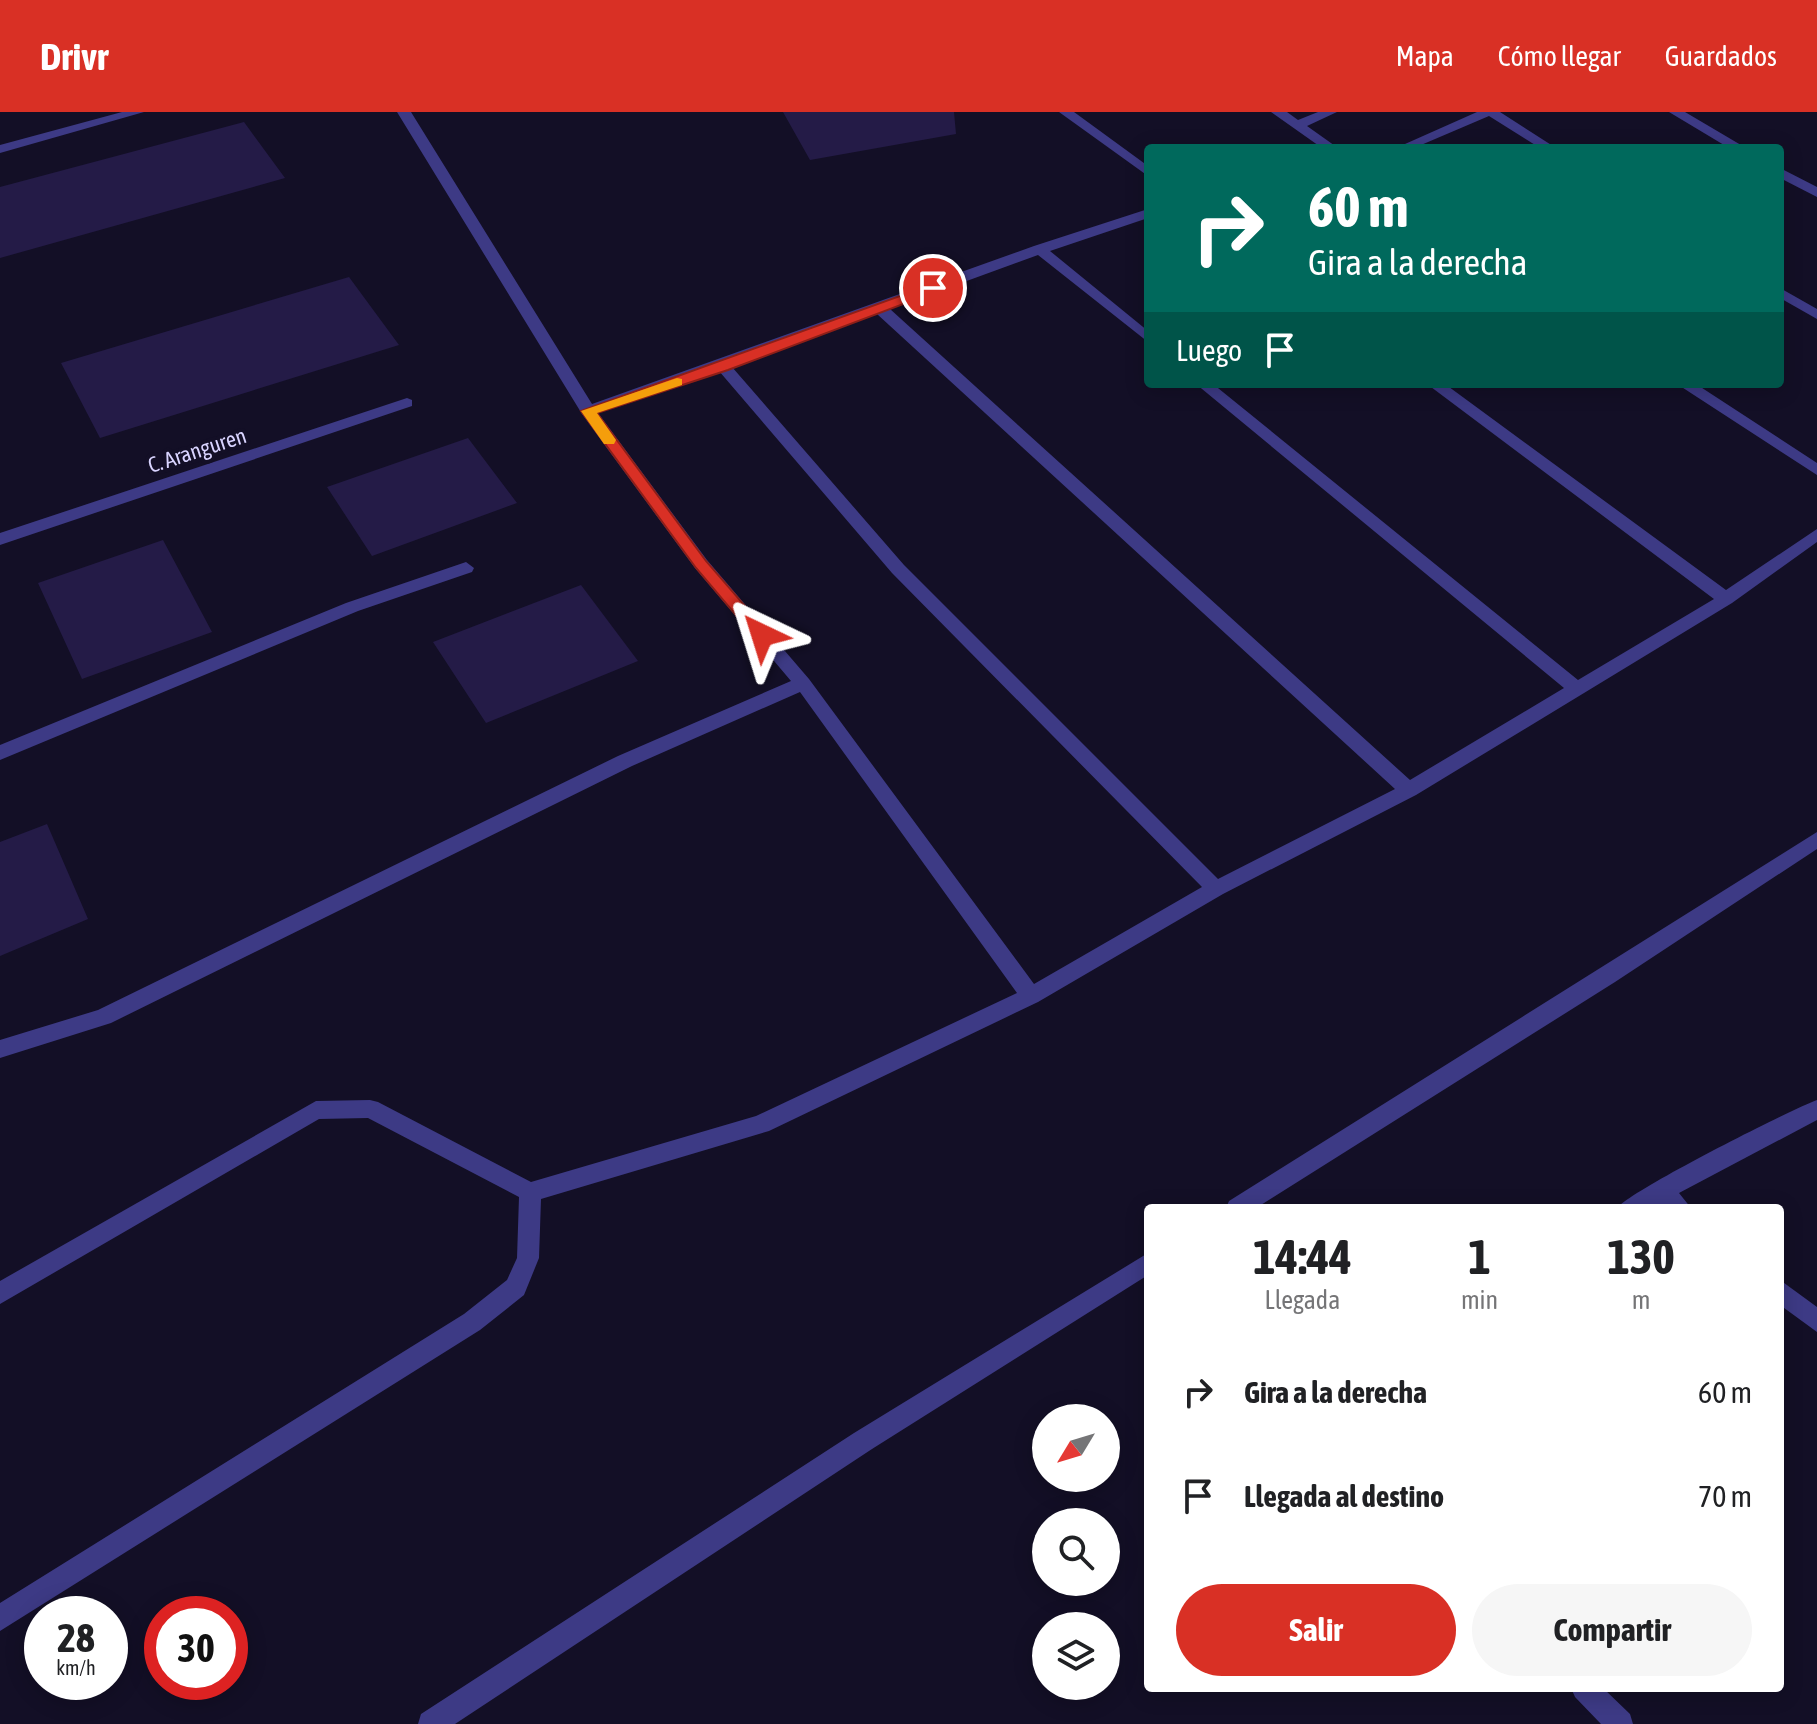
<!DOCTYPE html>
<html lang="es">
<meta charset="utf-8">
<style>
:root{--surface:#fff;--page:#f6f6f6;--text:#202124;--muted:#757577;--accent:#d93025}
body{margin:0;font-family:"Asap Condensed",sans-serif;background:var(--page);color:var(--text);height:100vh;display:flex;flex-direction:column;font-size:30px;white-space:nowrap}
*{box-sizing:border-box;margin:0}
p{font-size:26px;color:var(--muted)}
.icon{flex:none;width:44px;height:44px;fill:none;stroke:currentColor;stroke-width:2;stroke-linecap:round;stroke-linejoin:round}
.map{position:relative;flex:1;overflow:hidden}
.side{position:absolute;left:1144px;top:1092px;width:640px;height:488px;display:flex;flex-direction:column;background:var(--surface);border-radius:8px;box-shadow:0 4px 20px #0003}
.side>*{flex:none}
.guide{position:absolute;left:1144px;top:32px;width:640px;height:244px;border-radius:8px;box-shadow:0 4px 20px #0003;background:#00695c;color:#fff;overflow:hidden}
.needle{width:52px;rotate:232deg}
.tools{position:absolute;left:1032px;top:1292px;display:grid;gap:16px}
.tools a{display:grid;place-items:center;width:88px;height:88px;border-radius:50%;background:var(--surface);box-shadow:0 4px 20px #0003;font-size:40px}
.speed{position:absolute;left:24px;top:1484px;display:flex;gap:16px;font-size:40px;font-weight:700;text-align:center}
.speed>*{display:grid;place-content:center;width:104px;height:104px;border-radius:50%;background:var(--surface);box-shadow:0 4px 20px #0003;line-height:1}
.speed small{font-size:20px;font-weight:400}
.speed .limit{border:12px solid #d22;background:#fff;color:#111}
.pin{position:absolute;display:grid;place-items:center;width:68px;height:68px;color:#fff;margin:-34px;border:4px solid #fff;border-radius:50%;box-shadow:0 2px 8px #0007}
.me{position:absolute;width:88px;margin:-44px;rotate:319deg;stroke-linejoin:round;filter:drop-shadow(0 0 6px #0008)}
.turn{display:flex;align-items:center;gap:28px;height:168px;padding:0 32px;font-size:36px}
.turn .icon{width:104px;height:104px;stroke-width:2.5}
.turn b{display:block;font-size:56px;line-height:68px}
.then{display:flex;align-items:center;height:76px;padding:0 32px;background:#0003;gap:16px;font-size:30px}
.eta{display:flex;justify-content:space-evenly;align-items:center;height:136px;text-align:center}
.eta b{font-size:48px;font-weight:700;line-height:56px}
.cta{display:flex;gap:16px;margin-top:auto;padding:16px 32px}
.cta a{flex:1;height:92px;border-radius:48px;background:var(--accent);color:#fff;font-size:32px;font-weight:700;line-height:92px;text-align:center}
.cta a+a{background:var(--page);color:var(--text)}
ul{padding:0;list-style:none}
li{display:flex;align-items:center;gap:24px;height:104px;padding:0 32px}
li div{flex:1}
li b{display:block;font-size:30px}
li em{font-style:normal}
header{display:flex;align-items:center;gap:48px;box-sizing:border-box;height:112px;padding:0 40px;background:var(--accent);color:#fff}
header strong{font-size:38px}
nav{display:flex;gap:44px;margin-inline-start:auto;font-size:28px}
.map>svg:first-child{display:block}
</style>
<header>
<strong>Drivr</strong>
<nav><a>Mapa</a><a>Cómo llegar</a><a>Guardados</a></nav>
</header>
<div class="map">
<svg width="1817" height="1612" viewBox="0 0 1817 1612">
<rect width="100%" height="100%" fill="#130f26"/>
<!-- building -->
<path fill="#241b47" d="M783,0h171l2,22 -146,26z
M244,10l41,56 -285,80v-71z
M349,165l50,68 -299,93 -39,-75z
M468,326l49,65 -145,53 -45,-69z
M163,428l49,92 -130,47 -44,-96z
M581,473l57,76 -152,62 -53,-81z
M47,712l41,95 -88,37v-114z"/>
<g fill="none" stroke-linecap="round" stroke-linejoin="round">
<!-- minor -->
<path fill="#3d3a85" fill-rule="evenodd" d="M122,0h22l-144,41v-8z
M397,0h14l181,292 442,-158 114,-37v9l-98,33 98,80v11l-110,-87 -148,54 520,471 154,-92 -368,-304h17l365,296 136,-81 -287,-215h18l281,206 91,-61v13l-85,61 -316,192 -193,99 -185,108 -269,129 -228,68 -2,59 -15,37 -44,35 -480,301v-28l464,-289 43,-34 10,-22 2,-61 -151,-79 -49,1 -319,185v-23l316,-180 54,-1 8,2 153,80 225,-66 261,-123 -217,-301 -168,74 -521,257 -111,35v-18l98,-30 520,-254 173,-75 -96,-113 -113,-154zM877,202l518,475 -177,90 -314,-314 -172,-198zM719,259l173,202 310,314 -168,97 -225,-305 -102,-119 -109,-147z
M1059,0h15l74,54v10z
M1271,0h16l11,8 20,-8h19l-30,14 31,22h-16z
M1477,0h23l56,36h-16l-51,-32 -75,32h-18z
M1669,0h16l61,36h-17z
M1780,56l37,19v10l-37,-19z
M1780,176l37,21v10l-37,-21z
M1677,272h19l121,79v12z
M407,286l5,2v6l-412,139v-12z
M466,450l8,6 -2,4 -114,39 -358,149v-15l346,-142z
M1817,720v17l-202,133 -359,226h-30l3,-7z
M1817,988v20l-138,73 12,15h-27l-5,-4 -9,4h-32c6,-14 174,-99 199,-108z
M1148,1141v22l-276,174 -417,275h-37l3,-10 433,-281z
M1780,1168l37,27v25l-37,-27z
M1571,1576h32l27,26 3,10h-32l-26,-27z"/>
</g>
<!-- route -->
<path fill="#d93025" stroke="#8d1f18" stroke-width="2" d="M933,172l7,4 -2,3 -210,79 -131,43 109,148 64,74 -8,6 -6,-2 -60,-71 -115,-157z"/>
<!-- slow -->
<path fill="#f59e0b" d="M677,266l5,1v6l-85,28 19,27 -2,4h-10l-23,-33z"/>
<g text-anchor="middle" stroke-width="8" stroke-linejoin="round" paint-order="stroke">
<!-- street labels -->
<g font-size="22" fill="#d9d4ff" stroke="#130f26">
<text transform="translate(197 338) rotate(-18)" y="8">C. Aranguren</text>
</g>
</g>
</svg>
<div class="tools">
<a><svg class="needle" viewBox="-14 -14 28 28"><path d="M0-13l5 13h-10z" fill="#e53935"/><path d="M0 13l5-13h-10z" fill="#757577"/></svg></a>
<a><svg class="icon" aria-label="search" viewBox="0 0 24 24"><circle cx="10" cy="10" r="6"/><path d="M15 15l6 6"/></svg></a>
<a><svg class="icon" aria-label="layers" viewBox="0 0 24 24"><path d="M12 4l9 5-9 5-9-5zM3 14l9 5 9-5"/></svg></a>
</div>
<div class="speed"><div>28<small>km/h</small></div><div class="limit">30</div></div>
<div class="pin" style="left:933px;top:176px;background:#d93025"><svg class="icon" aria-label="arrive" viewBox="0 0 24 24"><path d="M6 21V4h12l-3 4 3 4H6"/></svg></div>
<svg class="me" style="left:762px;top:523px" viewBox="-20 -20 40 40"><path d="M0-17L14 15 0 8-14 15z" fill="#d93025" stroke="#fff" stroke-width="4"/></svg>
<div class="guide">
<div class="turn"><svg class="icon" aria-label="right" viewBox="0 0 24 24"><path d="M7 20v-9h11M14 6l5 5-5 5"/></svg><div><b>60 m</b>Gira a la derecha</div></div>
<div class="then">Luego<svg class="icon" aria-label="arrive" viewBox="0 0 24 24"><path d="M6 21V4h12l-3 4 3 4H6"/></svg></div>
</div>
<section class="side">
<div class="eta">
<div><b>14:44</b><p>Llegada</p></div>
<div><b>1</b><p>min</p></div>
<div><b>130</b><p>m</p></div>
</div>
<ul>
<li><svg class="icon" aria-label="right" viewBox="0 0 24 24"><path d="M7 20v-9h11M14 6l5 5-5 5"/></svg><div><b>Gira a la derecha</b></div><em>60 m</em></li>
<li><svg class="icon" aria-label="arrive" viewBox="0 0 24 24"><path d="M6 21V4h12l-3 4 3 4H6"/></svg><div><b>Llegada al destino</b></div><em>70 m</em></li>
</ul>
<div class="cta"><a>Salir</a><a>Compartir</a></div>
</section>
</div>
